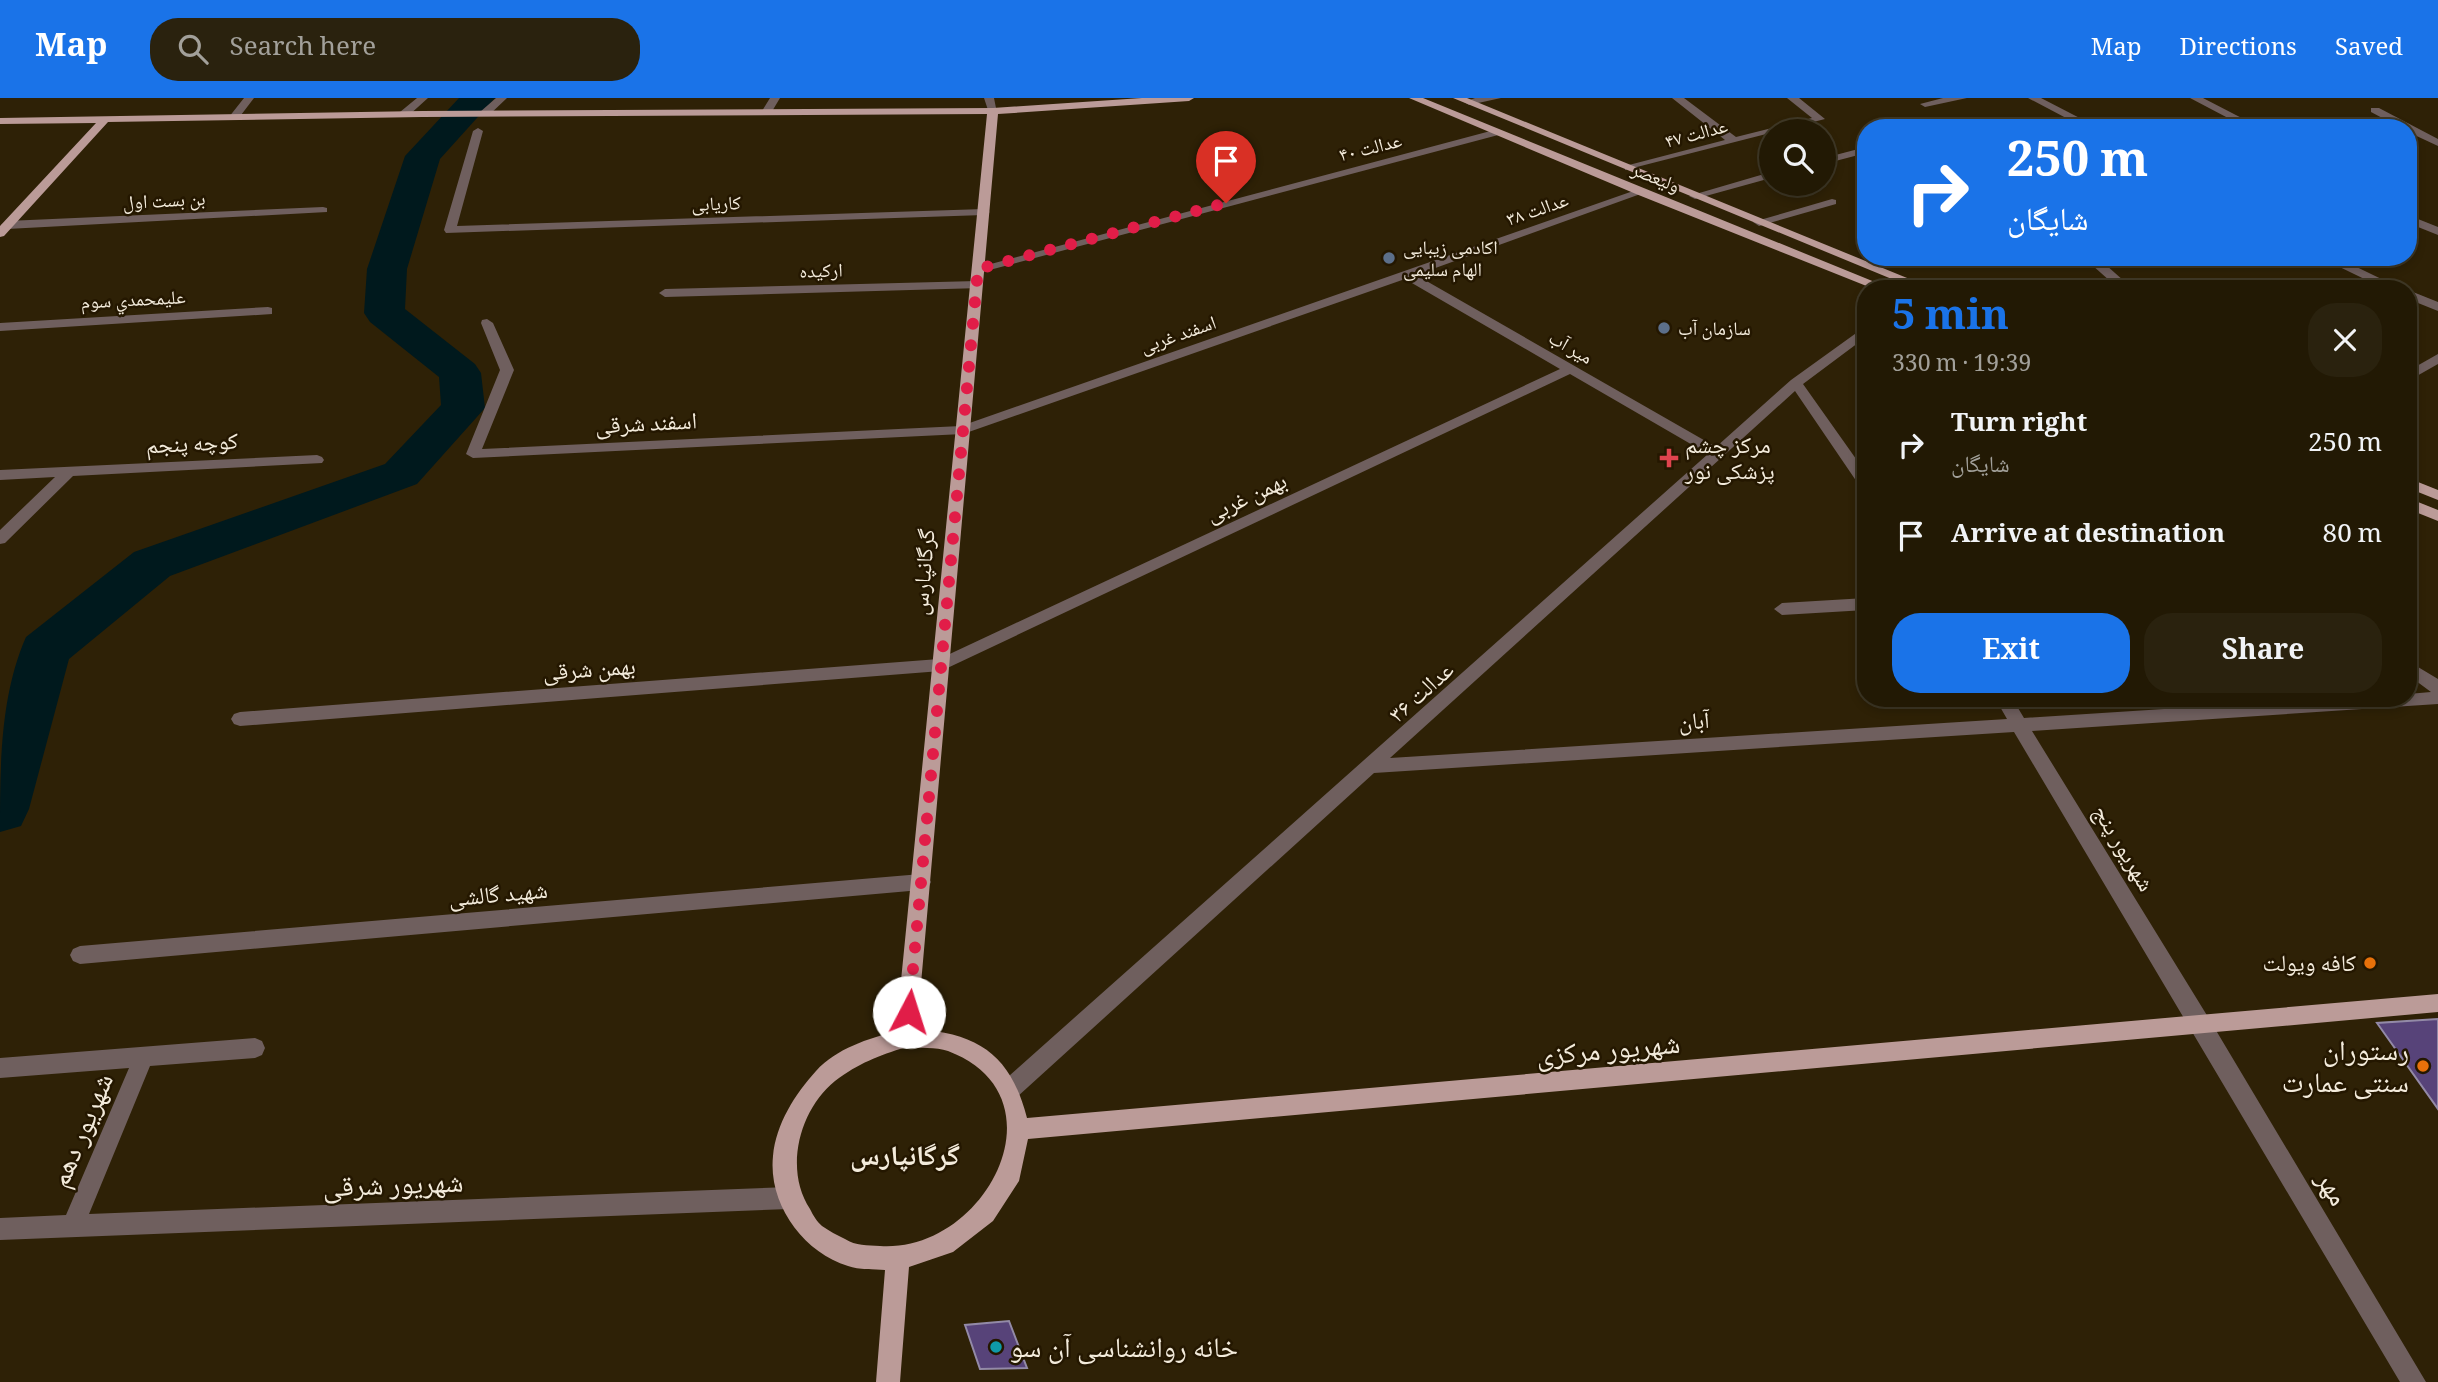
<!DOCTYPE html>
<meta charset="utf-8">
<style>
:root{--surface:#221904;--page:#2a220e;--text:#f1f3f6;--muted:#a2a09a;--line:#3f3826;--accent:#1a73e8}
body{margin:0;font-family:Georgia,"Noto Naskh Arabic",serif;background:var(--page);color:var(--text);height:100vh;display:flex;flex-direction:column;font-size:26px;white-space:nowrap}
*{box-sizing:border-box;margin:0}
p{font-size:23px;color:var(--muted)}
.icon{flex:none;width:38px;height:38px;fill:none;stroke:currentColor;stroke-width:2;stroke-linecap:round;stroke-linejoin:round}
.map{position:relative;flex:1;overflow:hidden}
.side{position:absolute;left:1857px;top:182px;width:560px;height:427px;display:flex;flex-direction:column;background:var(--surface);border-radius:28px;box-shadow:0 4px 10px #0003,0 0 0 2px var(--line)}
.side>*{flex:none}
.hud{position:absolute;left:1857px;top:21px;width:560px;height:147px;border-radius:28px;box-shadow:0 4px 10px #0003,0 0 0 2px var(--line);background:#1a73e8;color:#fff;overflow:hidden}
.buttons{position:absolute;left:1759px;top:21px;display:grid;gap:14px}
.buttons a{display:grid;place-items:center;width:77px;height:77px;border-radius:50%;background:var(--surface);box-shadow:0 4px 10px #0003,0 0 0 2px var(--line);font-size:35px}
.pin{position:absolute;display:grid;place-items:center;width:60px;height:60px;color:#fff;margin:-72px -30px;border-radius:50% 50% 50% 0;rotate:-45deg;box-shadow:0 0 7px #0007}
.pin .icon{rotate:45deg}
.me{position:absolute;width:77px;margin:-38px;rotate:5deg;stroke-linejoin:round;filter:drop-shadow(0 0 5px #0008)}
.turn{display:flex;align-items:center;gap:24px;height:147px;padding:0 35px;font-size:32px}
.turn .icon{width:91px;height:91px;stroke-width:2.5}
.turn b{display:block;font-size:49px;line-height:60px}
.round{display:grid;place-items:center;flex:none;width:74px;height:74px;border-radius:28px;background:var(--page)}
.head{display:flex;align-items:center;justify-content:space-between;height:119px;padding:0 35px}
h1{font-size:42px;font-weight:700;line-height:52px;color:var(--accent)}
.button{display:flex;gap:14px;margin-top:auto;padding:14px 35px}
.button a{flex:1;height:80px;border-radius:28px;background:var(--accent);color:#fff;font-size:28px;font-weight:700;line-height:80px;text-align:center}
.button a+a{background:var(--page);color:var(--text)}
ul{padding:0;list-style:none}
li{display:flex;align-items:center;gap:21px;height:91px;padding:0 35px}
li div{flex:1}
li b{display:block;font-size:26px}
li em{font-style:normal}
header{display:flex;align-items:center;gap:42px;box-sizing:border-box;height:98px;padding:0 35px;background:var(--accent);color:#fff}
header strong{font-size:33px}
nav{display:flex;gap:38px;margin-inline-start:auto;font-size:24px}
.search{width:490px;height:63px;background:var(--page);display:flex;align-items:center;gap:18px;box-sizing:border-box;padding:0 24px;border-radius:28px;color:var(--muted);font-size:26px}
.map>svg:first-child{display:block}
</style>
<header>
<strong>Map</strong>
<div class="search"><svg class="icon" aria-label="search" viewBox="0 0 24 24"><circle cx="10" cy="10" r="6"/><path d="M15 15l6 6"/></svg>Search here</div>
<nav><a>Map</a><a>Directions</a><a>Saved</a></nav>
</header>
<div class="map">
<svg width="2438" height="1284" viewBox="0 0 2438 1284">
<rect width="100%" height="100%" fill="#2e2106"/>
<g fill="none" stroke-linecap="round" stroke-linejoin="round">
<!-- river -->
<path fill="#00191d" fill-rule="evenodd" d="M459,0h36l-55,61 -33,110 -2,40 70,55 6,9 4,35 -68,76 -247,92 -101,83 -40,150 -8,17 -21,6c0,-66 0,-136 26,-195l108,-85 251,-88 56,-59 -2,-28 -69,-55 -6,-9 3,-44 38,-113z"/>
</g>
<!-- building -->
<path fill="#574379" stroke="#938aa7" stroke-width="2" d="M2438,921v90l-61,-86z
M1009,1223l18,47 -47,1 -15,-44z"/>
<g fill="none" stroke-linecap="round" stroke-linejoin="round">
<!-- minor -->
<path fill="#6f5f5e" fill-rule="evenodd" d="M244,0h10l-16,21h-8l-1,-2z
M417,0h11l-20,18h-8v-4z
M496,0h11l-19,18h-8v-4z
M770,0h10l-9,15h-8l-1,-2z
M984,0h10l3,15h-8z
M1475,0h26l-32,7 -5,-3z
M1672,0h12l52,39 76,-19 -25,-20h12l26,21 -200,51v-4l100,-26z
M1943,0h24l-42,9 -5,-3z
M2028,0h13l58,30h-14z
M2190,0h13l58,30h-14z
M2371,10h8l59,31v7l-30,-14v-4h-7l-30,-16z
M478,30l5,3 -26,95 527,-17 6,3 -6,3 -538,18 -2,-3 29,-99z
M1498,31l5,3 -1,2 -520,138 -10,-3z
M1866,49v6l-42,11v-6z
M1771,74v6l-76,21 -6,-3z
M1636,92l10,2 -230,83 300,172 75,-67 75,-54v11l-63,47 63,89v17l-5,-2 -66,-97 -405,367 617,-39 -12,-21h17l12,20 310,-20h74v-4l23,-2 -23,-17v-14l30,18v25l-406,27 176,286 218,365h-26l-386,-650 -640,41 -357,324 -8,3 -8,-3 -3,-7 3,-7 707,-629 -138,-80 -629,297 -701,55 -6,-2 -3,-5 3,-5 6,-2 699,-53 621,-290 -155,-90 -442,155 -490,24 -7,-4 34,-84 -19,-47 1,-3 5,-1 6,4 21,47 -32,79 479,-23z
M1832,101l4,1v4l-77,22 -6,-4z
M323,109l4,1v4l-320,17 -6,-4 6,-4z
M2408,117l30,12v8l-30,-12z
M2083,159h14l36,32h-14z
M2319,159h17l66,32h-17z
M977,183l4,1v6l-316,9 -6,-4 6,-4z
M2408,192l30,12v9l-30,-12z
M268,209l4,1v6l-272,17v-8z
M2438,256v10l-30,17v-10z
M317,357l5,2 2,3 -2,3 -249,13 -68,67 -5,1v-14l55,-53 -55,3v-10z
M1866,500v12l-84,5 -8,-6 8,-6z
M921,776l7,2 3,6 -3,6 -7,2 -841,74 -7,-3 -3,-6 3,-6 7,-3z
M255,940l7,3 3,7 -3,7 -7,3 -105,8 -61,148 700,-27 8,3 3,8 -3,8 -8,3 -789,31v-22l66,-3 63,-147 -129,10v-20z"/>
<!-- major -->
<path fill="#bb9b98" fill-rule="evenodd" d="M1142,0h52l-5,3 -191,13 -81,915c63,5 94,27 110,89l1411,-124v18l-1410,127 -9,42 -26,40 -40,31 -44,15 -9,115h-24l9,-112c-11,-1 -26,0 -37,-4 -45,-14 -80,-62 -75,-110 3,-32 22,-62 43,-85 21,-23 52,-32 80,-40l91,-917 -565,3 -314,5 -104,114 -4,1v-11l96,-103 -96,1v-6l422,-7 571,-3zM906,949c13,1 30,0 42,4 119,45 38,202 -68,195 -13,-1 -24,0 -35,-7 -8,-4 -16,-8 -23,-13 -5,-4 -9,-11 -12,-17 -26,-39 -11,-99 25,-128 24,-18 43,-25 71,-34z
M1409,0h14l469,191h-18l-238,-95z
M1453,0h14l467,191h-18z
M2408,380l30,12v10l-30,-12z
M2408,400l30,12v11l-30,-12z"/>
</g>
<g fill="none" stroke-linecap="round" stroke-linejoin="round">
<!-- route -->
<path stroke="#e11d48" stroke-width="12" stroke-dasharray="0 21.6" d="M909,914l69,-743 248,-66"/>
</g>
<!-- markers -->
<g fill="#5c6f8a" stroke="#241700" stroke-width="2.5">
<circle cx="1389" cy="160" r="7"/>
<circle cx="1664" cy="230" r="7"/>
</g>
<path fill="#e0444e" stroke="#241700" stroke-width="2.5" d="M1665.5 349.5h7v7h7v7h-7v7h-7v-7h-7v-7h7z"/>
<g fill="#e8710a" stroke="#241700" stroke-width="2.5">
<circle cx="2370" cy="865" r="7"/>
<circle cx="2423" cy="968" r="7"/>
</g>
<circle fill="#0f9aa8" stroke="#241700" stroke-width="2.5" cx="996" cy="1249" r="7"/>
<g text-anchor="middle" stroke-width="5" stroke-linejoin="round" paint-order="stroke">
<!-- far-street labels -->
<g font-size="19" fill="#f3ebdb" stroke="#241700">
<text transform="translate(1696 35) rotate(-15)" y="7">عدالت ۴۷</text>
<text transform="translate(1370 49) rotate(-14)" y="7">عدالت ۴۰</text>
<text transform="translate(1656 79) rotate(22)" y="7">ولیعصر</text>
<text transform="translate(164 102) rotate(-3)" y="7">بن بست اول</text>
<text transform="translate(716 105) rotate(-2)" y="7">کاریابی</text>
<text transform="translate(1537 111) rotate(-19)" y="7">عدالت ۳۸</text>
<text transform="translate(821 172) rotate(-2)" y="7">ارکیده</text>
<text transform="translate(133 201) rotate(-3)" y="7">عليمحمدي سوم</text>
<text transform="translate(1178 236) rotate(-19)" y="7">اسفند غربی</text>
<text transform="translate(1571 249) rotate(30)" y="7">میر آب</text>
</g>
<!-- far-poi labels -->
<g font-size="19" fill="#f3ebdb" stroke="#241700" text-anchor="start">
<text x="1403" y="156">اکادمی زیبایی<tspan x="1403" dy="22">الهام سلیمی</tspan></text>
<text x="1678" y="237">سازمان آب</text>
</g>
<!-- street labels -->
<g font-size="23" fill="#f3ebdb" stroke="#241700">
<text transform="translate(646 325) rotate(-3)" y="8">اسفند شرقی</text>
<text transform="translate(192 345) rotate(-3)" y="8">کوچه پنجم</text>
<text transform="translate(1246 399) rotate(-25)" y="8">بهمن غربی</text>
<text transform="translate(923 474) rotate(-85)" y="8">گرگانپارس</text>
<text transform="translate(589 571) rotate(-4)" y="8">بهمن شرقی</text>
<text transform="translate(1421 594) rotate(-42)" y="8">عدالت ۳۶</text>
<text transform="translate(1694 623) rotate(-4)" y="8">آبان</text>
<text transform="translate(2124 750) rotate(59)" y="8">شهریور پنج</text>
<text transform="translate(498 796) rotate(-5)" y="8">شهید گالشی</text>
</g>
<!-- poi labels -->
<g font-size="23" fill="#f3ebdb" stroke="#241700" text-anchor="start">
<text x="1685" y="355">مرکز چشم<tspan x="1685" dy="26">پزشکی نور</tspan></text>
<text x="2356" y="873" text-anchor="end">کافه ویولت</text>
</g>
<!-- near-street labels -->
<g font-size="28" fill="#f3ebdb" stroke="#241700">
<text transform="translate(1608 951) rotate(-5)" y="10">شهریور مرکزی</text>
<text transform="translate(81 1032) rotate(-67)" y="10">شهریور دهم</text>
<text transform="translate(393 1086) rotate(-2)" y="10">شهریور شرقی</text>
<text transform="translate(2333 1090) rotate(59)" y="10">مهر</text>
</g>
<!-- near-poi labels -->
<g font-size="28" fill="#f3ebdb" stroke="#241700" text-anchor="end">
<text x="2409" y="962">رستوران<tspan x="2409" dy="32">سنتی عمارت</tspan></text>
<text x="1010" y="1259" text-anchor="start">خانه روانشناسی آن سو</text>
</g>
<!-- near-neighbourhood labels -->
<g font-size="28" font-weight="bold" fill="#f3ebdb" stroke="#241700">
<text x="905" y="1067">گرگانپارس</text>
</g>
</g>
</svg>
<div class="buttons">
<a><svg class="icon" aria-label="search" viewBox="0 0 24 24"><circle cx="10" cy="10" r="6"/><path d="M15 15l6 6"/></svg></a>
</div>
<div class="pin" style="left:1226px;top:105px;background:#d93025"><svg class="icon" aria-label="arrive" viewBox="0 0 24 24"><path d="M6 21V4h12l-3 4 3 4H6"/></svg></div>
<svg class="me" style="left:909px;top:914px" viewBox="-20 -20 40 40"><circle r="19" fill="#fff"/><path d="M0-13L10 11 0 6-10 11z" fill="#e11d48"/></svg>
<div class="hud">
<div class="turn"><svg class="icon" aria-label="right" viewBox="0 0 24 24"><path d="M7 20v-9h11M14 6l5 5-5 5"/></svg><div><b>250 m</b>شایگان</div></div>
</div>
<section class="side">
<div class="head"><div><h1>5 min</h1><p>330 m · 19:39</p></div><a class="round"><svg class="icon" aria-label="close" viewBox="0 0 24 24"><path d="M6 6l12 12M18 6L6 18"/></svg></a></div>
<ul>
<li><svg class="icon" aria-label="right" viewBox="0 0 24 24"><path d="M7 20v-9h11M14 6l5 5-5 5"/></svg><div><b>Turn right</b><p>شایگان</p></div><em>250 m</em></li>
<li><svg class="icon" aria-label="arrive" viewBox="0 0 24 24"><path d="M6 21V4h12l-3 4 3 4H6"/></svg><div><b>Arrive at destination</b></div><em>80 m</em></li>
</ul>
<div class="button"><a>Exit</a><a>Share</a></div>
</section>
</div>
